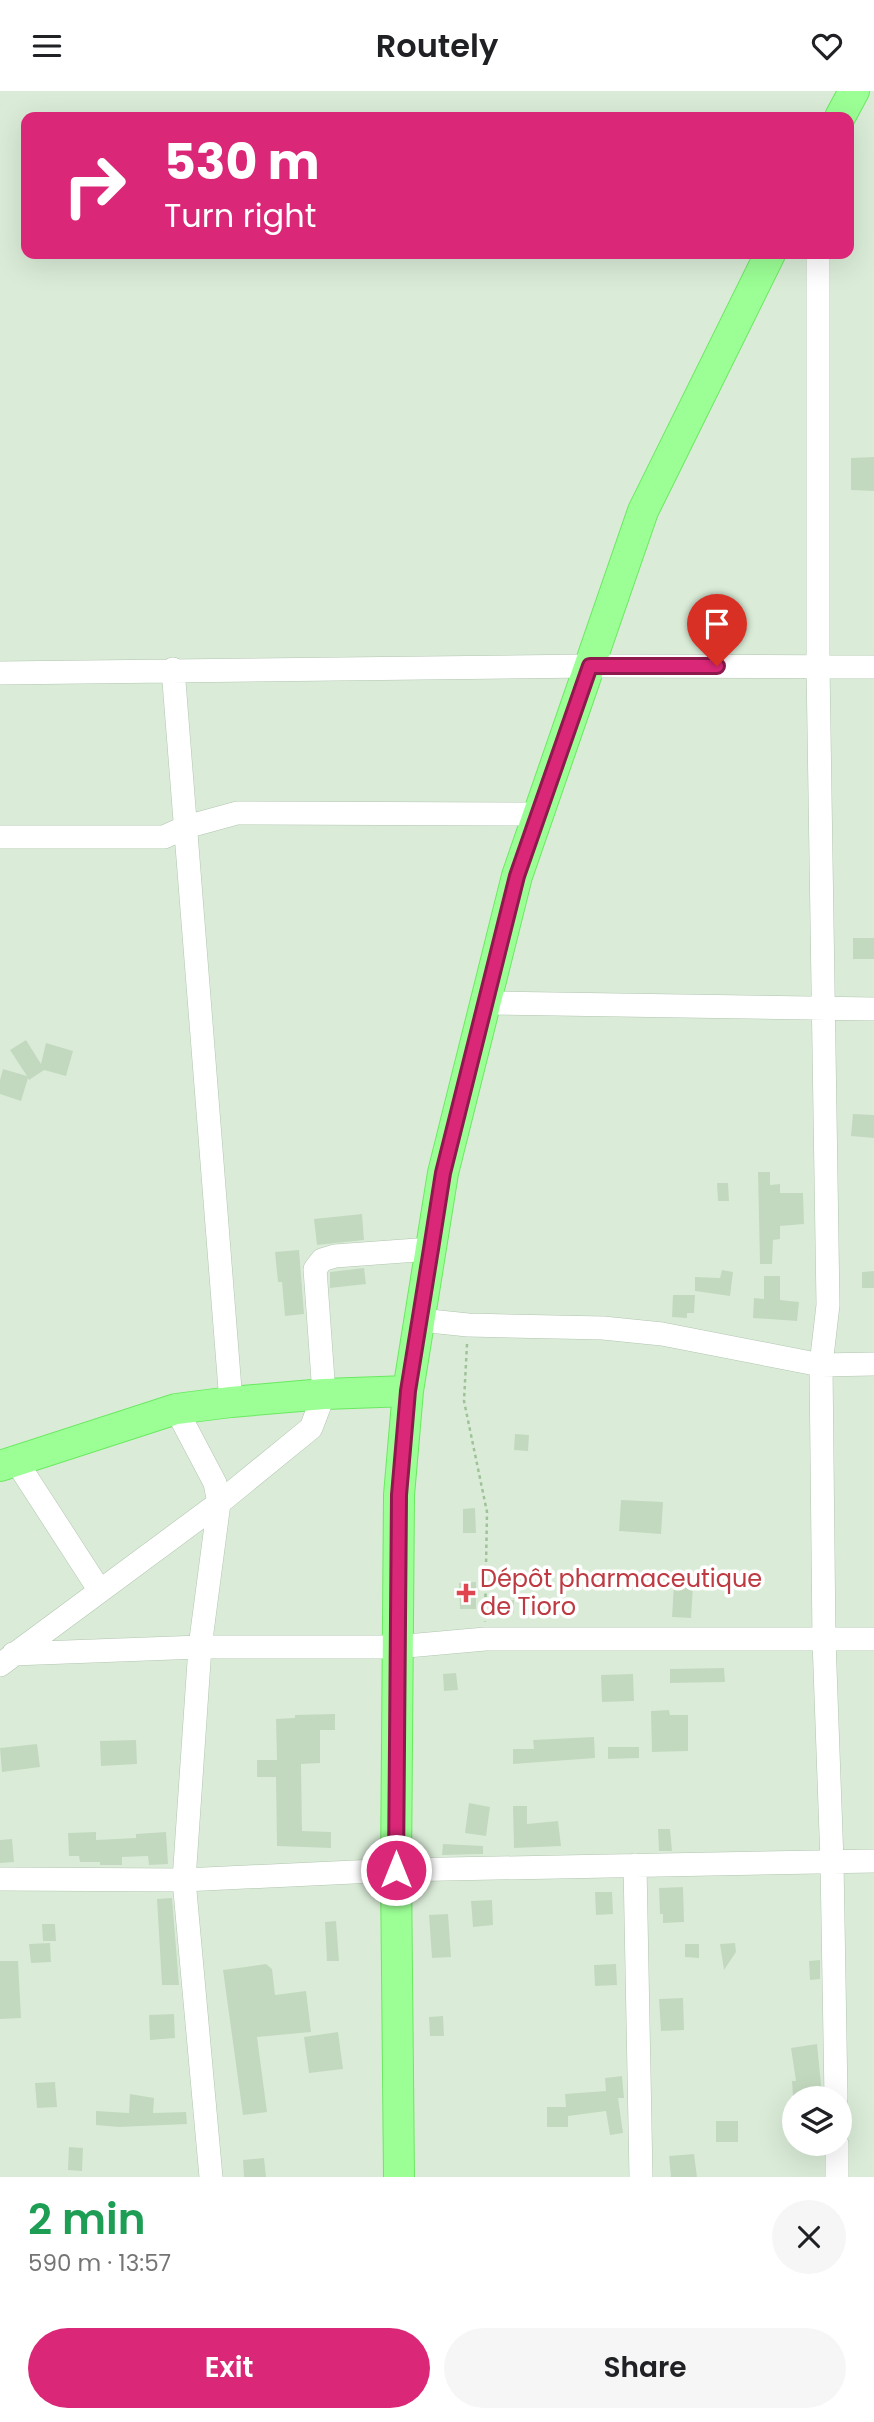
<!DOCTYPE html>
<meta charset="utf-8">
<style>
:root{--surface:#fff;--page:#f6f6f6;--text:#202124;--muted:#757577;--accent:#db2777}
body{margin:0;font-family:Poppins,sans-serif;background:var(--page);color:var(--text);height:100vh;display:flex;flex-direction:column;font-size:26px;white-space:nowrap}
*{box-sizing:border-box;margin:0}
p{font-size:23px;color:var(--muted)}
.icon{flex:none;width:38px;height:38px;fill:none;stroke:currentColor;stroke-width:2;stroke-linecap:round;stroke-linejoin:round}
.map{position:relative;height:2086px;overflow:hidden}
.panel{display:flex;flex-direction:column;background:var(--surface);flex:1}
.panel>*{flex:none}
.guide{position:absolute;left:21px;top:21px;width:833px;height:147px;border-radius:14px;box-shadow:0 7px 28px #0002;background:#db2777;color:#fff;overflow:hidden}
.controls{position:absolute;left:782px;top:1995px;display:grid;gap:14px}
.controls a{display:grid;place-items:center;width:70px;height:70px;border-radius:50%;background:var(--surface);box-shadow:0 7px 28px #0002;font-size:35px}
.pin{position:absolute;display:grid;place-items:center;width:60px;height:60px;color:#fff;margin:-72px -30px;border-radius:50% 50% 50% 0;rotate:-45deg;box-shadow:0 0 7px #0007}
.pin .icon{rotate:45deg}
.me{position:absolute;width:77px;margin:-38px;rotate:0deg;stroke-linejoin:round;filter:drop-shadow(0 0 5px #0008)}
.turn{display:flex;align-items:center;gap:24px;height:147px;padding:0 28px;font-size:32px}
.turn .icon{width:91px;height:91px;stroke-width:2.5}
.turn b{display:block;font-size:49px;line-height:60px}
.round{display:grid;place-items:center;flex:none;width:74px;height:74px;border-radius:37px;background:var(--page)}
.head{display:flex;align-items:center;justify-content:space-between;height:119px;padding:0 28px}
h1{font-size:42px;font-weight:600;line-height:52px;color:#1e9e55}
.action{display:flex;gap:14px;margin-top:auto;padding:14px 28px}
.action a{flex:1;height:80px;border-radius:42px;background:var(--accent);color:#fff;font-size:28px;font-weight:600;line-height:80px;text-align:center}
.action a+a{background:var(--page);color:var(--text)}
header{display:flex;justify-content:space-between;align-items:center;height:91px;padding:0 28px;background:var(--surface);font-size:32px;font-weight:600}
.map>svg:first-child{display:block}
</style>
<header><svg class="icon" aria-label="menu" viewBox="0 0 24 24"><path d="M4 6h16M4 12h16M4 18h16"/></svg>Routely<svg class="icon" aria-label="heart" viewBox="0 0 24 24"><path d="M12 20l-8-8c-3-5 5-10 8-4 3-6 11-1 8 4z"/></svg></header>
<div class="map">
<svg width="874" height="2086" viewBox="0 0 874 2086">
<rect width="100%" height="100%" fill="#e8f4e7"/>
<!-- residential -->
<path fill="#daecd8" fill-rule="evenodd" d="M0,0h874v2086h-874zM26,26h823v137h-823zM794,2007h46v46h-46z"/>
<!-- building -->
<path fill="#c3d9bf" d="M874,366v34l-23,-1v-32z
M853,847h21v21h-21z
M26,949l15,24 5,-21 27,8 -7,25 -22,-6 -15,10 -1,-2 -7,23 -21,-7v-14l3,-11 24,7 -17,-26z
M853,1023l21,1v23l-23,-2z
M758,1081h12v13l10,-1v9h23l1,31 -24,2v13l-7,1 -1,24h-12z
M717,1092h11l1,18h-11z
M362,1123l2,26 -47,5 -3,-26z
M299,1159l5,64 -19,2 -3,-34h-4l-3,-30z
M364,1177l2,16 -36,4v-16z
M722,1179l11,2 -3,24 -35,-5v-14l25,1z
M874,1180v17h-12v-16z
M764,1185h16v24l19,2 -2,19 -44,-3 1,-20 10,1z
M673,1204h22l-1,18h-7v5l-15,-1z
M515,1343l14,1 -1,16 -14,-1z
M621,1409l42,2 -2,32 -42,-3z
M475,1417l1,25h-13v-24z
M476,1491v27h-16l-1,-26z
M674,1493l19,2 -2,32 -19,-1z
M494,1509h20v13h-19z
M724,1577l1,14 -55,1v-14z
M456,1582l2,17 -14,1 -1,-17z
M633,1583l1,27 -32,1 -1,-27z
M669,1619l1,5h18v36l-36,1 -1,-41z
M335,1623v16h-15v33l-19,1 1,67 29,1v16l-54,-2 -1,-69h-19v-17h20l-1,-41 19,-1v-3z
M594,1646l1,21 -82,6v-15h21l-1,-9z
M136,1649l1,24 -36,2 -1,-25z
M37,1653l3,23 -38,5 -2,-24z
M608,1656h31v11l-31,1z
M469,1712l21,4 -4,29 -21,-3z
M513,1715h14v18l31,-3 3,25 -47,2z
M658,1738h12l2,22h-13z
M96,1741v8l40,-2v-4l30,-2 2,32 -19,1 -1,-9 -26,1v8h-22v-3h-20l-1,-6h-10l-1,-23z
M12,1748l2,23 -14,1v-23z
M443,1753l40,2v8l-41,1z
M683,1796l1,35 -21,1v-9h-3l-1,-26z
M595,1801h17l1,22 -17,1z
M172,1807l7,87h-17l-5,-86z
M492,1809l1,25 -20,2 -2,-26z
M448,1823l3,43 -19,1 -3,-43z
M336,1830l3,40h-12l-2,-39z
M42,1833h13l1,17h-13z
M50,1852l1,19 -20,1 -2,-19z
M735,1852l1,9 -12,18 -4,-26z
M685,1853h14v14l-14,-1z
M820,1869v19l-10,1 -1,-19z
M0,1870h18l3,57 -21,1z
M266,1873l6,5 3,26 31,-4 5,41 -54,5 10,75 -24,3 -20,-145z
M616,1873l1,21 -22,1 -1,-21z
M683,1907l1,32 -23,1 -2,-32z
M174,1923l1,24 -25,2 -1,-25z
M443,1925l1,20h-14l-1,-19z
M338,1941l5,37 -34,4 -5,-36z
M817,1953l5,50 -29,2 -1,-15h4l-5,-33z
M622,1985l2,22h-6l5,35 -13,2 -4,-24 -38,5v11h-21v-20h19l-1,-13 41,-3 -1,-13z
M55,1991l2,25 -20,1 -2,-25z
M130,2003l24,4 -1,15 33,-1 1,12 -68,3 -23,-2v-14l33,2z
M716,2030h22v21h-22z
M69,2056l14,1 -1,23 -14,-1z
M694,2063l3,23h-26l-2,-21z
M264,2067l2,19h-22l-1,-17z"/>
<g fill="none" stroke-linecap="round" stroke-linejoin="round">
<defs>
<path id="minor" d="M818,163v412l10,639 -7,60 3,275 8,222 4,236
M173,578l58,733
M0,582l590,-7 284,1
M0,746h164l22,-10 51,-14 301,1
M486,912l388,6
M420,1229l48,5 135,3 59,6 159,31 53,-1
M176,1318l39,74 4,20 -19,144 -16,233 27,297
M16,1370l84,130
M13,1563l187,-7h196l89,-8h389
M0,1574l219,-162 92,-75 13,-34 -9,-125 7,-9 13,-4 96,-7
M635,1774l6,312
M0,1788l184,1 212,-10 478,-9
M837,2053v33"/>
<path id="major" d="M840,26l14,-26
M0,1375l176,-57 55,-7 93,-8 84,-3
M399,2086l-3,-307 3,-375 9,-104 35,-218 74,-297 126,-365 127,-257"/>
</defs>
<!-- minor casing -->
<use href="#minor" stroke="#b1c6af" stroke-width="24"/>
<!-- major casing -->
<use href="#major" stroke="#6ae960" stroke-width="32"/>
<!-- path -->
<path stroke="#9fc299" stroke-width="2.5" stroke-dasharray="3.5 3.5" stroke-linecap="butt" d="M467,1253l-3,57 23,111 -2,110"/>
<!-- minor -->
<use href="#minor" stroke="#fff" stroke-width="23"/>
<!-- major -->
<use href="#major" stroke="#9bff95" stroke-width="30"/>
</g>
<g fill="none" stroke-linecap="round" stroke-linejoin="round">
<defs>
<path id="route" d="M396,1779l3,-375 9,-104 23,-142 12,-76 74,-297 73,-210h127"/>
</defs>
<!-- route casing -->
<use href="#route" stroke="#8e194d" stroke-width="18"/>
<!-- route -->
<use href="#route" stroke="#db2777" stroke-width="12"/>
</g>
<!-- markers -->
<path fill="#e0444e" stroke="#fff" stroke-width="2.5" d="M462.5 1491.5h7v7h7v7h-7v7h-7v-7h-7v-7h7z"/>
<g text-anchor="middle" stroke-width="7" stroke-linejoin="round" paint-order="stroke">
<!-- health labels -->
<g font-size="24" fill="#be3a42" stroke="#fff" text-anchor="start">
<text x="480" y="1496">Dépôt pharmaceutique<tspan x="480" dy="28">de Tioro</tspan></text>
</g>
</g>
</svg>
<div class="controls">
<a><svg class="icon" aria-label="layers" viewBox="0 0 24 24"><path d="M12 4l9 5-9 5-9-5zM3 14l9 5 9-5"/></svg></a>
</div>
<div class="pin" style="left:717px;top:575px;background:#d93025"><svg class="icon" aria-label="arrive" viewBox="0 0 24 24"><path d="M6 21V4h12l-3 4 3 4H6"/></svg></div>
<svg class="me" style="left:396px;top:1779px" viewBox="-20 -20 40 40"><circle r="17" fill="#db2777" stroke="#fff" stroke-width="3"/><path d="M0-11L8 9 0 5-8 9z" fill="#fff"/></svg>
<div class="guide">
<div class="turn"><svg class="icon" aria-label="right" viewBox="0 0 24 24"><path d="M7 20v-9h11M14 6l5 5-5 5"/></svg><div><b>530 m</b>Turn right</div></div>
</div>
</div>
<section class="panel">
<div class="head"><div><h1>2 min</h1><p>590 m · 13:57</p></div><a class="round"><svg class="icon" aria-label="close" viewBox="0 0 24 24"><path d="M6 6l12 12M18 6L6 18"/></svg></a></div>
<div class="action"><a>Exit</a><a>Share</a></div>
</section>
